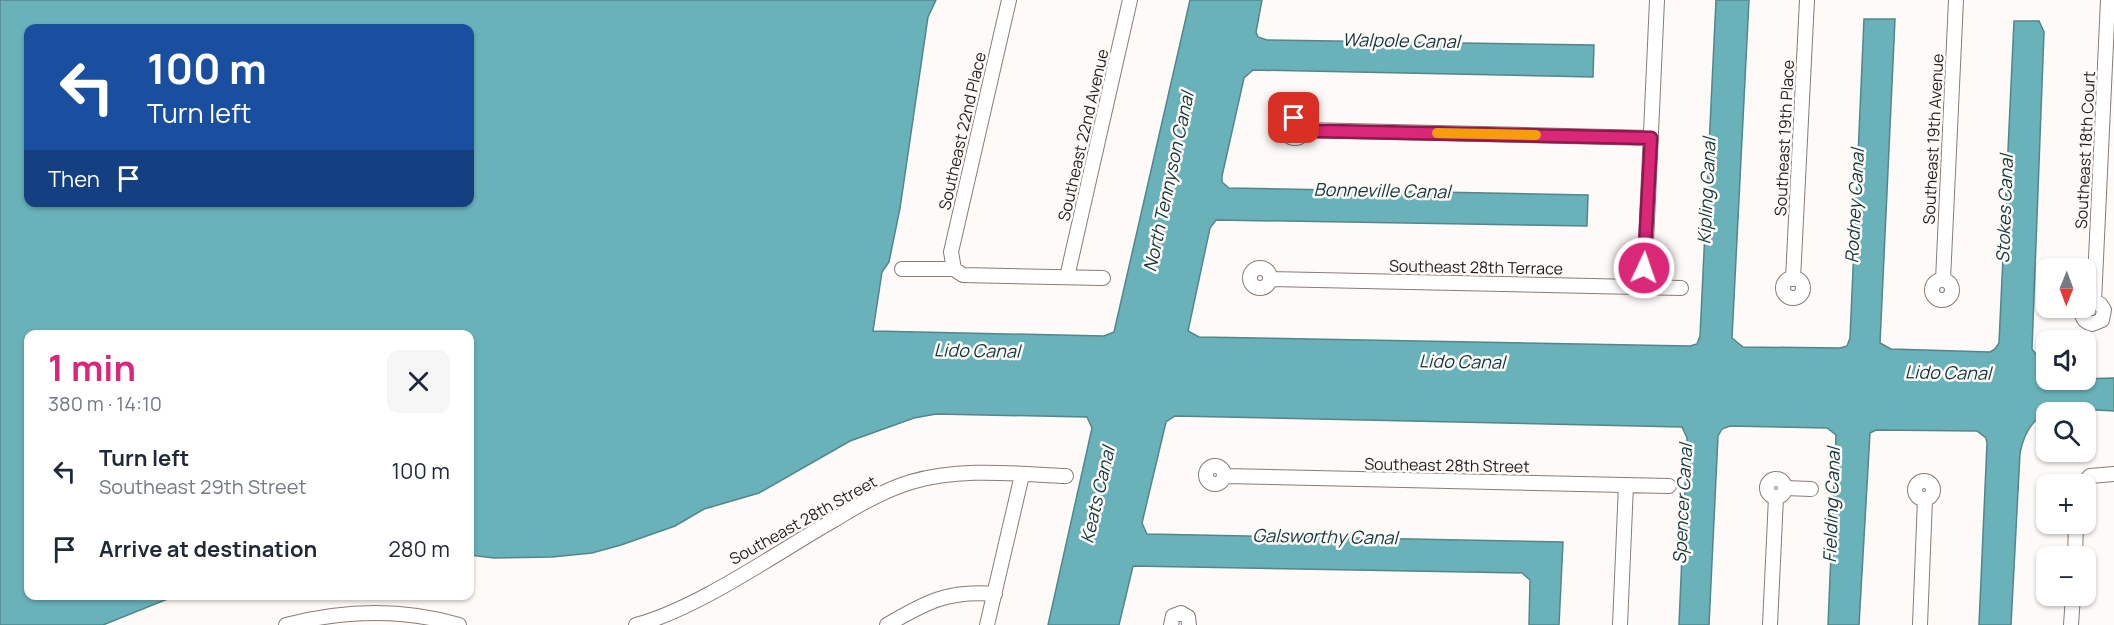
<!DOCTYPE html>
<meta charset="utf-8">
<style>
:root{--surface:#fff;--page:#f6f6f7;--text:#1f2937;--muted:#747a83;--accent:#db2777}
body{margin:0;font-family:Manrope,sans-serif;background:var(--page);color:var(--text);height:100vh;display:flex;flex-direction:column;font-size:22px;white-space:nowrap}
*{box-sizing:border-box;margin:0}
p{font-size:20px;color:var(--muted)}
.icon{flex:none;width:33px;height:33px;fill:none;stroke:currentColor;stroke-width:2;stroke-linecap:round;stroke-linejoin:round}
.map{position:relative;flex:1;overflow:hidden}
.sheet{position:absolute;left:24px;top:330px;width:450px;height:270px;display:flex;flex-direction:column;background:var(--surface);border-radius:12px;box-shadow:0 2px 4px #0004}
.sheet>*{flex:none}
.banner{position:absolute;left:24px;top:24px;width:450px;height:183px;border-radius:12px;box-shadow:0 2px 4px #0004;background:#1a4fa0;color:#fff;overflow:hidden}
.needle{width:39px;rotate:181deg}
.tools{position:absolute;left:2036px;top:258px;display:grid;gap:12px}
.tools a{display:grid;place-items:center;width:60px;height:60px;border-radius:12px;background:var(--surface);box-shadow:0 2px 4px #0004;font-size:30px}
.pin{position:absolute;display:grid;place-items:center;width:51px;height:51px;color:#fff;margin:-26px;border-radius:12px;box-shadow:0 3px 9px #0006}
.me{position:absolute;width:66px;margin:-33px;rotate:3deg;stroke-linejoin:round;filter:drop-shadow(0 0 4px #0008)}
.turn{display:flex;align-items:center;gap:21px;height:126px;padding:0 24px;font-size:27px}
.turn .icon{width:78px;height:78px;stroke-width:2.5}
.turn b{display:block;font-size:42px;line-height:51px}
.then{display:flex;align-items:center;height:57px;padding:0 24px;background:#0003;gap:12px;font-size:22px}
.round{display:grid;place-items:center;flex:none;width:63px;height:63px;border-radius:12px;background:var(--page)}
.head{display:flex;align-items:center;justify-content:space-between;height:102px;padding:0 24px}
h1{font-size:36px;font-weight:700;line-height:45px;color:var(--accent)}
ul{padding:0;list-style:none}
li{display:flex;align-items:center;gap:18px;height:78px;padding:0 24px}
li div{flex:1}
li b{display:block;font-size:22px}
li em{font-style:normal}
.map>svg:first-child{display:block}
</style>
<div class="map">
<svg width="2114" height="625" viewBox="0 0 2114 625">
<rect width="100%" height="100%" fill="#fefaf8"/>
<!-- water -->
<path fill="#69b2b9" stroke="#53868a" stroke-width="1.5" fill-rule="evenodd" d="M0,0h936l-8,17 -28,191 -11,54 -7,10 -9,59 231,5 10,-4 76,-332h72l-6,32 2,5 9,3 327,5 -1,32 -340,-7 -9,8 -22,98v6l7,6 359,7 -1,31 -371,-6 -6,8 -22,103 11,6 491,9 7,-2 3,-8 16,-336h33l-17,338 11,9 97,1 7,-2 3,-8 14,-319h31l-15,324 11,6 99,3 5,-3 4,-6 15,-322h25l5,11 -12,317 14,19v12l68,-2v33c-45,-1 -83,-13 -94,42l-9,172h-32l8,-182 -1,-5 -9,-7 -101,-1 -6,3 -11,192h-31l8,-190 -9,-7 -97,-2 -8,3 -4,7 -9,189h-30l8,-187 -5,-11 -507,-11 -9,6 -24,101 5,11 416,8 -4,83h-30l1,-45 -8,-7 -389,-7 -14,59h-71l44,-197 -5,-11 -151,-3 -22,4 -64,23 -91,52 -55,16 -29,17 -54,19 -29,8 -40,4 -58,1 -24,-3v-221h-442v262h147l-72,29h-103zM28,28h442v174h-442z"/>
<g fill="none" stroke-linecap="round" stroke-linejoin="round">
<defs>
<path id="minor" d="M1285 128a10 10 0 1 1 20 0a10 10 0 1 1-20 0Z
M1305,130l346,8
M1250 278a10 10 0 1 1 20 0a10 10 0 1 1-20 0Z
M902,269h52l9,6 140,3
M954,269l-3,-17 58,-252
M1067,277l63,-277
M1783 288a10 10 0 1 1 20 0a10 10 0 1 1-20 0Z
M1270,279l411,9
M1793,279l14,-279
M1932 290a10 10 0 1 1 20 0a10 10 0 1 1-20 0Z
M1943,280l13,-280
M1644,287l13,-287
M2094,302l14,-302
M2083,308c-3,8 1,14 9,16l10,-4 2,-10 -4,-6 -6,-2 -9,3
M1206 475a9 9 0 1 1 18 0a9 9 0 1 1-18 0Z
M1224,476l445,10
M1767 488a9 9 0 1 1 18 0a9 9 0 1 1-18 0Z
M1915 490a9 9 0 1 1 18 0a9 9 0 1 1-18 0Z
M2083,484l7,-8 24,-2
M1785,488l26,1
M2075,556l1,-32
M286,625c57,-15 116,-17 173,0
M636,625c63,-17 140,-72 198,-105 24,-15 50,-30 77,-38 49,-15 106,-8 155,-6
M887,625c39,-23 61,-35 108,-31
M987,625l35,-150
M1171,625l2,-9 8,-3 7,4 1,8
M1620,625l6,-140
M1770,625l6,-128
M1920,625l5,-126
M2071,625l2,-29"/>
</defs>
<!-- minor casing -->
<use href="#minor" stroke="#877d78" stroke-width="16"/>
<!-- minor -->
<use href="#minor" stroke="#fff" stroke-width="14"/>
</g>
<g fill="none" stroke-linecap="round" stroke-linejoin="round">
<defs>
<path id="route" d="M1294,118l8,3 3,9 14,1 332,7 -7,130"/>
</defs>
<!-- route casing -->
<use href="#route" stroke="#8e194d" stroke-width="15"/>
<!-- route -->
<use href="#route" stroke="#db2777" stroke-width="10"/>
<!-- slow -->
<path stroke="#f59e0b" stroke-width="10" d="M1437,133l99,2"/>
</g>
<g text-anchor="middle" stroke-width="5" stroke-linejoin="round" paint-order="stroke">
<!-- street labels -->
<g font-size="16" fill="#211e1c" stroke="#fefaf8">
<text transform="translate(962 131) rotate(-77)" y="6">Southeast 22nd Place</text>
<text transform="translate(1083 135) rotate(-77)" y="6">Southeast 22nd Avenue</text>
<text transform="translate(1784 138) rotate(-87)" y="6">Southeast 19th Place</text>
<text transform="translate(1933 139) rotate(-87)" y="6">Southeast 19th Avenue</text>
<text transform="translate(2085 150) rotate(-87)" y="6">Southeast 18th Court</text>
<text transform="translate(1476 267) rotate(1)" y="6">Southeast 28th Terrace</text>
<text transform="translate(1447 465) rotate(1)" y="6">Southeast 28th Street</text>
<text transform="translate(803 520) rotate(-29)" y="6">Southeast 28th Street</text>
</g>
<!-- water labels -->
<g font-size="18" font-style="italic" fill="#12373a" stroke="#fefaf8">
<text transform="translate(1401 41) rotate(1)" y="6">Walpole Canal</text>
<text transform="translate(1169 182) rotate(-78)" y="6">North Tennyson Canal</text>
<text transform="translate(1382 191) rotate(1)" y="6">Bonneville Canal</text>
<text transform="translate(1707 191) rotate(-87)" y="6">Kipling Canal</text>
<text transform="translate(1855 206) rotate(-87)" y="6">Rodney Canal</text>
<text transform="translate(2005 209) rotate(-88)" y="6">Stokes Canal</text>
<text transform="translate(977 351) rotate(1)" y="6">Lido Canal</text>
<text transform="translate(1462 362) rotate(1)" y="6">Lido Canal</text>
<text transform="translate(1948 373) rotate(1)" y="6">Lido Canal</text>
<text transform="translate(1098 495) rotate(-77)" y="6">Keats Canal</text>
<text transform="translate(1683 504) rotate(-87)" y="6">Spencer Canal</text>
<text transform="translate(1832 505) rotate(-88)" y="6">Fielding Canal</text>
<text transform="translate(1325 537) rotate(1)" y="6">Galsworthy Canal</text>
</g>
</g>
</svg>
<div class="tools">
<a><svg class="needle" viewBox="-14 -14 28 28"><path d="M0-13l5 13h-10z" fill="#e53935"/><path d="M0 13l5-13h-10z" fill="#747a83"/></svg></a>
<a><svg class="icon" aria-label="sound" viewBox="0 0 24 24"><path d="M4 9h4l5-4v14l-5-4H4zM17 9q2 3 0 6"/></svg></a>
<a><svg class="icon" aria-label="search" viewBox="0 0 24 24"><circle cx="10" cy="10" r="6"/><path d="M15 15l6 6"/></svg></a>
<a>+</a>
<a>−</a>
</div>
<div class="pin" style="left:1294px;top:118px;background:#d93025"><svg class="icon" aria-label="arrive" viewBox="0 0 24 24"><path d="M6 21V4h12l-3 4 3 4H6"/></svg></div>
<svg class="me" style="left:1644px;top:268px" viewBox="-20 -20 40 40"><circle r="17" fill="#db2777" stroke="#fff" stroke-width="3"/><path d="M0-11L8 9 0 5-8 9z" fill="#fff"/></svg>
<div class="banner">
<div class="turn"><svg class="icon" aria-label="left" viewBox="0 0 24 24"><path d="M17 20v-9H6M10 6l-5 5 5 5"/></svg><div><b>100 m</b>Turn left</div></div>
<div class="then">Then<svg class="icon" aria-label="arrive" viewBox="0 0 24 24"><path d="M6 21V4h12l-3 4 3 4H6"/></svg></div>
</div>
<section class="sheet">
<div class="head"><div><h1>1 min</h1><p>380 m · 14:10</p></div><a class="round"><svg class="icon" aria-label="close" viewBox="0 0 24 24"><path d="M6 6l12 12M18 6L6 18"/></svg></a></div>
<ul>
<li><svg class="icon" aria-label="left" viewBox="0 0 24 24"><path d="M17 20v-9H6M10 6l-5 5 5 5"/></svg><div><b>Turn left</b><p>Southeast 29th Street</p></div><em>100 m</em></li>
<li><svg class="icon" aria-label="arrive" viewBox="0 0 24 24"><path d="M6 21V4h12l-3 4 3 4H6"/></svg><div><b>Arrive at destination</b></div><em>280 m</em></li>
</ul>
</section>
</div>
